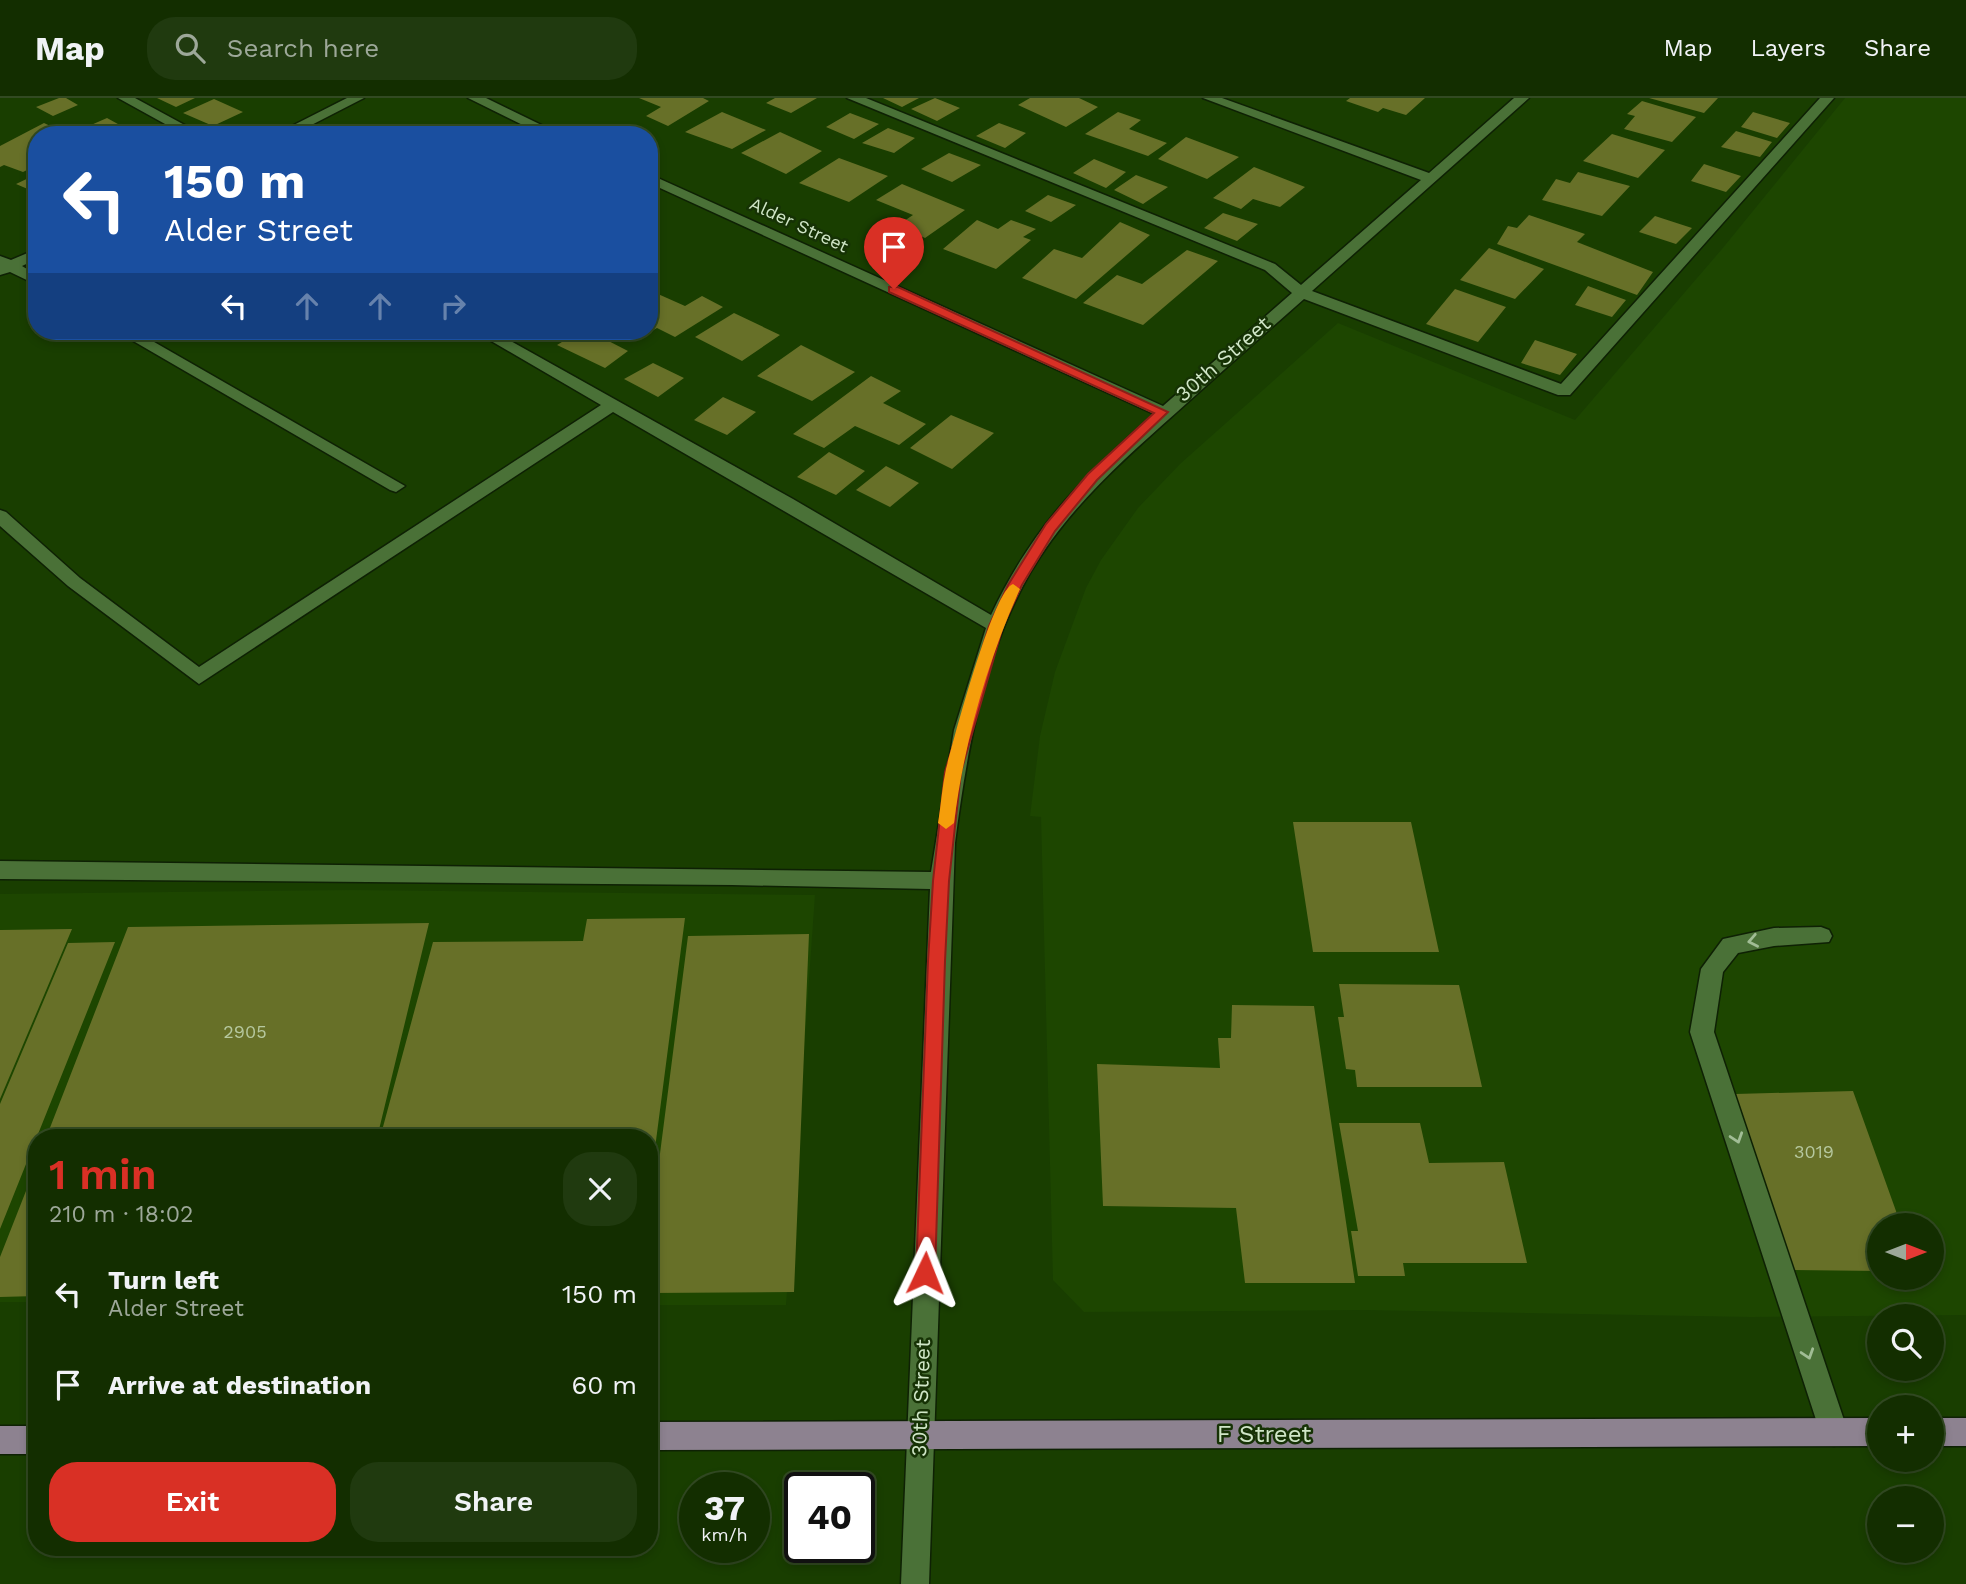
<!DOCTYPE html>
<meta charset="utf-8">
<style>
:root{--surface:#132e00;--page:#203a0f;--text:#f1f3f6;--muted:#9da899;--line:#324a22;--accent:#d93025}
body{margin:0;font-family:"Work Sans",sans-serif;background:var(--page);color:var(--text);height:100vh;display:flex;flex-direction:column;font-size:26px;white-space:nowrap}
*{box-sizing:border-box;margin:0}
p{font-size:23px;color:var(--muted)}
.icon{flex:none;width:38px;height:38px;fill:none;stroke:currentColor;stroke-width:2;stroke-linecap:round;stroke-linejoin:round}
.map{position:relative;flex:1;overflow:hidden}
.sheet{position:absolute;left:28px;top:1031px;width:630px;height:427px;display:flex;flex-direction:column;background:var(--surface);border-radius:28px;box-shadow:0 4px 10px #0003,0 0 0 2px var(--line)}
.sheet>*{flex:none}
.banner{position:absolute;left:28px;top:28px;width:630px;height:214px;border-radius:28px;box-shadow:0 4px 10px #0003,0 0 0 2px var(--line);background:#1a4fa0;color:#fff;overflow:hidden}
.needle{width:46px;rotate:90deg}
.tools{position:absolute;left:1867px;top:1115px;display:grid;gap:14px}
.tools a{display:grid;place-items:center;width:77px;height:77px;border-radius:50%;background:var(--surface);box-shadow:0 4px 10px #0003,0 0 0 2px var(--line);font-size:35px}
.speed{position:absolute;left:679px;top:1374px;display:flex;gap:14px;font-size:35px;font-weight:700;text-align:center}
.speed>*{display:grid;place-content:center;width:91px;height:91px;border-radius:50%;background:var(--surface);box-shadow:0 4px 10px #0003,0 0 0 2px var(--line);line-height:1}
.speed small{font-size:18px;font-weight:400}
.speed .limit{border:4px solid #111;border-radius:10px;background:#fff;color:#111}
.pin{position:absolute;display:grid;place-items:center;width:60px;height:60px;color:#fff;margin:-72px -30px;border-radius:50% 50% 50% 0;rotate:-45deg;box-shadow:0 0 7px #0007}
.pin .icon{rotate:45deg}
.me{position:absolute;width:77px;margin:-38px;rotate:2deg;stroke-linejoin:round;filter:drop-shadow(0 0 5px #0008)}
.turn{display:flex;align-items:center;gap:24px;height:147px;padding:0 21px;font-size:32px}
.turn .icon{width:91px;height:91px;stroke-width:2.5}
.turn b{display:block;font-size:49px;line-height:60px}
.lanes{display:flex;align-items:center;height:66px;padding:0 21px;background:#0003;justify-content:center;gap:35px;direction:ltr}
.lanes .off{opacity:.35}
.round{display:grid;place-items:center;flex:none;width:74px;height:74px;border-radius:28px;background:var(--page)}
.summary{display:flex;align-items:center;justify-content:space-between;height:119px;padding:0 21px}
h1{font-size:42px;font-weight:600;line-height:52px;color:var(--accent)}
.cta{display:flex;gap:14px;margin-top:auto;padding:14px 21px}
.cta a{flex:1;height:80px;border-radius:28px;background:var(--accent);color:#fff;font-size:28px;font-weight:600;line-height:80px;text-align:center}
.cta a+a{background:var(--page);color:var(--text)}
ul{padding:0;list-style:none}
li{display:flex;align-items:center;gap:21px;height:91px;padding:0 21px}
li div{flex:1}
li b{display:block;font-size:26px}
li em{font-style:normal}
header{display:flex;align-items:center;gap:42px;box-sizing:border-box;height:98px;padding:0 35px;background:var(--surface);border-bottom:2px solid var(--line)}
header strong{font-size:33px}
nav{display:flex;gap:38px;margin-inline-start:auto;font-size:24px}
.search{width:490px;height:63px;background:var(--page);display:flex;align-items:center;gap:18px;box-sizing:border-box;padding:0 24px;border-radius:28px;color:var(--muted);font-size:26px}
.map>svg:first-child{display:block}
</style>
<header>
<strong>Map</strong>
<div class="search"><svg class="icon" aria-label="search" viewBox="0 0 24 24"><circle cx="10" cy="10" r="6"/><path d="M15 15l6 6"/></svg>Search here</div>
<nav><a>Map</a><a>Layers</a><a>Share</a></nav>
</header>
<div class="map">
<svg width="1966" height="1486" viewBox="0 0 1966 1486">
<rect width="100%" height="100%" fill="#193e00"/>
<!-- built -->
<path fill="#1d4600" fill-rule="evenodd" d="M1845,0h121v1217l-215,2 -387,-7 -280,2 -31,-32 -12,-463 -11,-1 10,-80 15,-64 31,-84 15,-28 37,-52 42,-44 158,-141 237,97 147,-171zM1880,1127h52v53h-52z
M352,792l463,5 -29,410h-137v-167h-612v164h-37v-408z"/>
<!-- building -->
<path fill="#677028" d="M59,0h7l12,7 -25,11 -17,-9z
M157,0h38l-19,9z
M639,0h64l6,3 -41,25 -22,-10 15,-9z
M775,0h42l-26,15 -25,-10z
M883,0h36l-17,9z
M935,0l25,10 -23,13 -26,-12z
M1030,0h49l19,9 -32,20 -48,-22z
M1350,0h75l-19,17 -23,-7 -5,4 -32,-11z
M1649,0h69l-14,15z
M214,1l29,13 -30,14 -30,-13z
M1642,3l54,16 -24,25 -48,-13 11,-13 -8,-2z
M722,14l44,18 -34,19 -47,-17z
M1118,14l23,8 -12,9 38,14 -19,13 -63,-22z
M1753,14l37,11 -13,15 -36,-11z
M850,15l29,11 -25,15 -28,-12z
M107,20l20,11 -13,6 -39,-3z
M44,25l19,9 -26,3v30l-14,7 -19,-7 -4,2v-21z
M999,25l27,10 -21,15 -29,-12z
M888,30l27,10 -21,15 -32,-10z
M1736,33l36,11 -12,15 -39,-10z
M780,34l42,19 -36,23 -45,-21z
M1612,36l53,16 -27,28 -55,-17z
M1186,39l53,20 -32,22 -49,-20z
M949,55l32,12 -29,17 -31,-13z
M839,60l49,18 -39,26 -50,-19z
M1094,61l32,13 -20,16 -33,-15z
M1704,66l37,12 -15,16 -35,-11z
M1254,69l51,20 -25,20 -27,-8 -12,10 -28,-11z
M1578,74l52,14 -28,30 -60,-16 14,-21 14,4z
M37,76v19l-21,-9z
M1136,77l32,12 -25,17 -29,-14z
M902,86l63,26 -40,28 -27,-13 15,-10 -37,-15z
M1048,97l28,10 -25,17 -26,-11z
M1223,115l35,11 -21,17 -33,-13z
M1529,117l56,19 -8,8 76,30 -16,23 -140,-51 11,-18 9,2z
M1655,118l37,12 -16,16 -37,-12z
M977,122l21,9 13,-9 25,9 -13,8 8,3 -35,29 -53,-20z
M1120,124l30,13 -74,64 -54,-21 32,-29 28,9z
M1489,150l55,21 -29,30 -55,-19z
M1187,152l31,11 -75,64 -60,-22 34,-28 25,9z
M1588,188l38,14 -14,17 -37,-12z
M1455,191l51,18 -28,35 -52,-18z
M649,192l36,16 17,-10 21,11 -48,30 -18,-9 -11,6 -6,-3h9z
M734,215l46,22 -38,26 -47,-24z
M580,233h9l39,20 -23,17 -48,-23z
M1535,242l42,14 -17,21 -39,-12z
M801,247l54,27 -43,29 -55,-25z
M653,265l31,15 -26,19 -34,-18z
M871,278l30,15 -18,12 43,21 -27,21 -44,-19 -31,22 -31,-14z
M723,299l33,15 -29,23 -33,-15z
M951,317l43,18 -42,36 -42,-21z
M829,354l36,19 -29,24 -39,-18z
M886,368l33,17 -29,24 -34,-17z
M1293,724h118l28,130h-126z
M685,820l-34,261 -2,-41h-269l53,-196 150,-1 4,-22z
M429,825l-52,215h-331l82,-211z
M72,831l-72,170v-169z
M809,836l-15,358 -145,1v-54l39,-303z
M115,844l-115,287v-125l68,-161z
M1339,886l120,1 23,102h-125l-2,-17 -9,-1 -8,-52h6z
M1232,907l82,1 41,277h-110l-9,-75 -133,-2 -6,-142 123,4 -2,-30h13z
M1853,993l48,134h-21v46l-88,-1 -57,-176z
M1339,1025h81l9,40 75,-1 23,101h-124l2,13h-47l-7,-45h7z
M37,1065v133l-37,1v-40z"/>
<g fill="none" stroke-linecap="round" stroke-linejoin="round">
<defs>
<path id="minor" d="M118,0h17l68,37h-18z
M347,0h17l-72,37h-18z
M468,0h18l76,37h-19z
M847,0h19l409,166 26,21 120,-105 -218,-82h19l207,75 85,-75h15l-217,193 249,93 259,-286h14l-264,297h-12l-254,-96c-43,38 -85,75 -127,113 -55,49 -109,96 -147,161 -47,82 -63,178 -75,270l-26,741h-28l29,-695 -198,-4 -732,-6v-18l931,11 23,-142 32,-102 -373,-216 -414,272 -131,-98 -68,-60v-16l6,2 74,66 119,89 402,-262 -127,-74h19l300,168 198,116c42,-89 91,-137 163,-201l-505,-231v-9l514,232 129,-113 -27,-23z
M37,151v10l-15,7 15,9v10l-27,-13 -10,3v-19l11,4z
M116,233h19l270,155 -9,6 -6,-2z
M1821,829l8,3 3,6 -3,6 -55,4 -36,7 -15,19 -9,60 134,400 -4,10 -10,4 -10,-4 -4,-10 -130,-400 11,-63 22,-30 51,-11z"/>
<path id="major" d="M1880,1320v28l-1231,4v-28z
M1932,1320h34v28h-34z
M0,1328h37v28h-37z"/>
</defs>
<!-- minor casing -->
<use href="#minor" stroke="#0e2104" stroke-width="3"/>
<!-- major casing -->
<use href="#major" stroke="#0e2104" stroke-width="3"/>
<!-- minor -->
<use href="#minor" fill="#4a7137" fill-rule="evenodd"/>
<!-- major -->
<use href="#major" fill="#8d8290" fill-rule="evenodd"/>
</g>
<!-- one-way arrows -->
<defs><path id="oneway-chevron" d="M-2-3.5L2.5 0L-2 3.5" fill="none" stroke-width="1.6" stroke-linecap="round" stroke-linejoin="round" transform="scale(1.75)"/></defs>
<g stroke="#a1bd95">
<use href="#oneway-chevron" transform="translate(1753 843) rotate(169)"/>
<use href="#oneway-chevron" transform="translate(1737 1040) rotate(72)"/>
<use href="#oneway-chevron" transform="translate(1808 1256) rotate(72)"/>
</g>
<!-- route -->
<path fill="#d93025" stroke="#8d1f18" stroke-width="2" d="M889,189h9l270,125 -71,68 -42,51 -33,54 -19,41 -42,146 -12,109 -4,80 -10,312 -3,7 -7,3 -7,-3 -2,-7 12,-312 5,-80 12,-109 44,-146 19,-41 38,-61 42,-50 66,-61 -265,-121z"/>
<!-- slow -->
<path fill="#f59e0b" d="M1013,486l7,5c-33,73 -56,154 -66,234l-8,6 -8,-6c3,-18 4,-36 8,-54 7,-27 47,-179 67,-185z"/>
<g text-anchor="middle" stroke-width="5" stroke-linejoin="round" paint-order="stroke">
<!-- far-street labels -->
<g font-size="18" fill="#d0e6c7" stroke="#163205">
<text transform="translate(799 127) rotate(25)" y="6">Alder Street</text>
</g>
<!-- number labels -->
<g font-size="18" fill="#b6c89f">
<text x="245" y="940">2905</text>
<text x="1814" y="1060">3019</text>
</g>
<!-- street labels -->
<g font-size="21" fill="#d0e6c7" stroke="#163205">
<text transform="translate(1223 261) rotate(-41)" y="7">30th Street</text>
<text transform="translate(921 1300) rotate(-88)" y="7">30th Street</text>
</g>
<!-- near-street labels -->
<g font-size="24" fill="#d0e6c7" stroke="#163205">
<text x="1264" y="1344">F Street</text>
</g>
</g>
</svg>
<div class="tools">
<a><svg class="needle" viewBox="-14 -14 28 28"><path d="M0-13l5 13h-10z" fill="#e53935"/><path d="M0 13l5-13h-10z" fill="#9da899"/></svg></a>
<a><svg class="icon" aria-label="search" viewBox="0 0 24 24"><circle cx="10" cy="10" r="6"/><path d="M15 15l6 6"/></svg></a>
<a>+</a>
<a>−</a>
</div>
<div class="speed"><div>37<small>km/h</small></div><div class="limit">40</div></div>
<div class="pin" style="left:894px;top:191px;background:#d93025"><svg class="icon" aria-label="arrive" viewBox="0 0 24 24"><path d="M6 21V4h12l-3 4 3 4H6"/></svg></div>
<svg class="me" style="left:925px;top:1175px" viewBox="-20 -20 40 40"><path d="M0-17L14 15 0 8-14 15z" fill="#d93025" stroke="#fff" stroke-width="4"/></svg>
<div class="banner">
<div class="turn"><svg class="icon" aria-label="left" viewBox="0 0 24 24"><path d="M17 20v-9H6M10 6l-5 5 5 5"/></svg><div><b>150 m</b>Alder Street</div></div>
<div class="lanes"><svg class="icon" aria-label="left" viewBox="0 0 24 24"><path d="M17 20v-9H6M10 6l-5 5 5 5"/></svg><svg class="icon off" aria-label="ahead" viewBox="0 0 24 24"><path d="M12 20V5M6 11l6-6 6 6"/></svg><svg class="icon off" aria-label="ahead" viewBox="0 0 24 24"><path d="M12 20V5M6 11l6-6 6 6"/></svg><svg class="icon off" aria-label="right" viewBox="0 0 24 24"><path d="M7 20v-9h11M14 6l5 5-5 5"/></svg></div>
</div>
<section class="sheet">
<div class="summary"><div><h1>1 min</h1><p>210 m · 18:02</p></div><a class="round"><svg class="icon" aria-label="close" viewBox="0 0 24 24"><path d="M6 6l12 12M18 6L6 18"/></svg></a></div>
<ul>
<li><svg class="icon" aria-label="left" viewBox="0 0 24 24"><path d="M17 20v-9H6M10 6l-5 5 5 5"/></svg><div><b>Turn left</b><p>Alder Street</p></div><em>150 m</em></li>
<li><svg class="icon" aria-label="arrive" viewBox="0 0 24 24"><path d="M6 21V4h12l-3 4 3 4H6"/></svg><div><b>Arrive at destination</b></div><em>60 m</em></li>
</ul>
<div class="cta"><a>Exit</a><a>Share</a></div>
</section>
</div>
